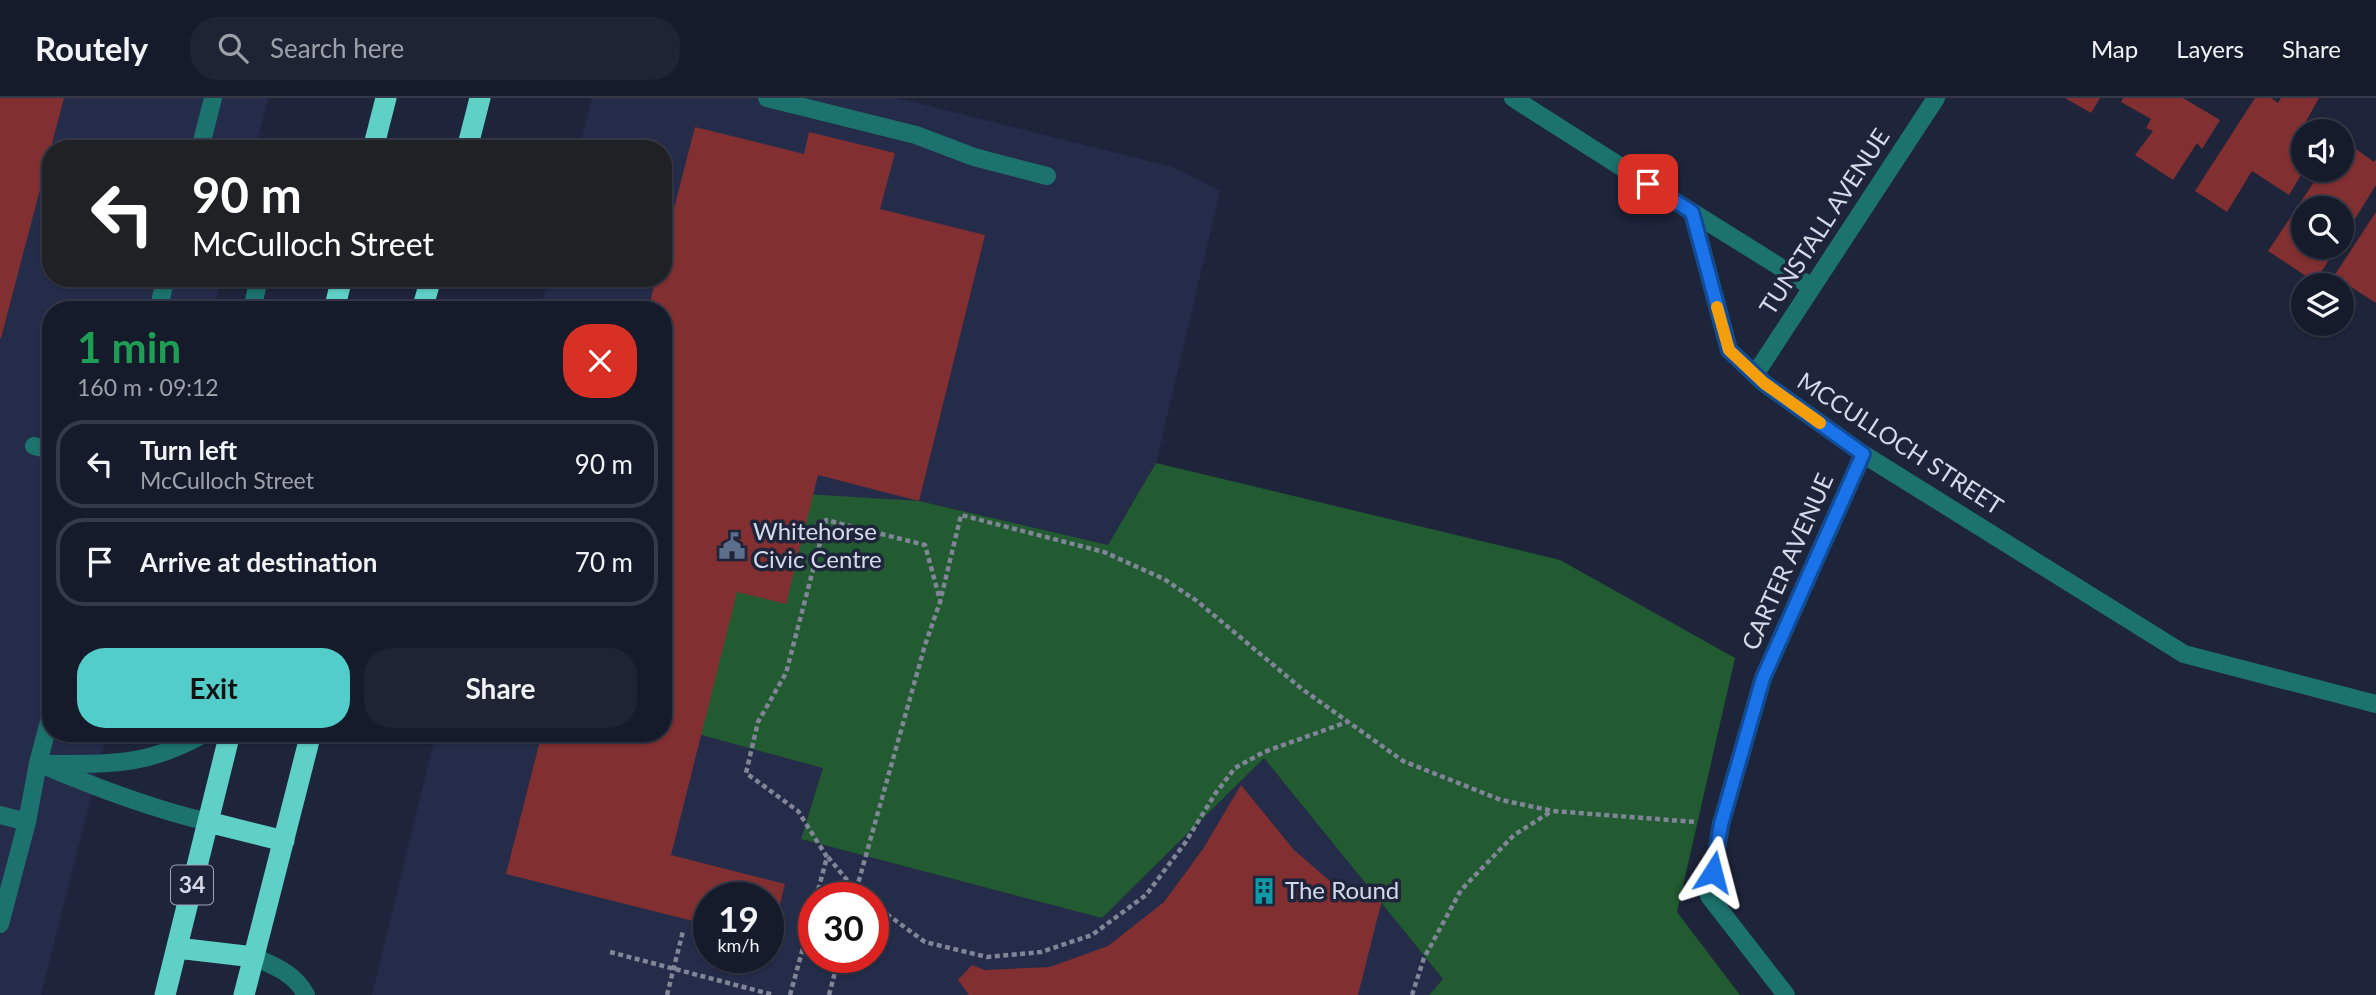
<!DOCTYPE html>
<meta charset="utf-8">
<style>
:root{--surface:#161b2c;--page:#1f2434;--text:#f1f3f6;--muted:#9ea1a9;--line:#353948;--accent:#53cdc9}
body{margin:0;font-family:Lato,sans-serif;background:var(--page);color:var(--text);height:100vh;display:flex;flex-direction:column;font-size:26px;white-space:nowrap}
*{box-sizing:border-box;margin:0}
p{font-size:23px;color:var(--muted)}
.icon{flex:none;width:38px;height:38px;fill:none;stroke:currentColor;stroke-width:2;stroke-linecap:round;stroke-linejoin:round}
.map{position:relative;flex:1;overflow:hidden}
.side{position:absolute;left:42px;top:203px;width:630px;height:441px;display:flex;flex-direction:column;background:var(--surface);border-radius:28px;box-shadow:0 2px 5px #0004,0 0 0 2px var(--line)}
.side>*{flex:none}
.guide{position:absolute;left:42px;top:42px;width:630px;height:147px;border-radius:28px;box-shadow:0 2px 5px #0004,0 0 0 2px var(--line);background:#202124;color:#fff;overflow:hidden}
.buttons{position:absolute;left:2291px;top:21px;display:grid;gap:14px}
.buttons a{display:grid;place-items:center;width:63px;height:63px;border-radius:50%;background:var(--surface);box-shadow:0 2px 5px #0004,0 0 0 2px var(--line);font-size:35px}
.speed{position:absolute;left:693px;top:784px;display:flex;gap:14px;font-size:35px;font-weight:700;text-align:center}
.speed>*{display:grid;place-content:center;width:91px;height:91px;border-radius:50%;background:var(--surface);box-shadow:0 2px 5px #0004,0 0 0 2px var(--line);line-height:1}
.speed small{font-size:18px;font-weight:400}
.speed .limit{border:10px solid #d22;background:#fff;color:#111}
.pin{position:absolute;display:grid;place-items:center;width:60px;height:60px;color:#fff;margin:-30px;border-radius:14px;box-shadow:0 4px 10px #0006}
.me{position:absolute;width:77px;margin:-38px;rotate:9deg;stroke-linejoin:round;filter:drop-shadow(0 0 5px #0008)}
.turn{display:flex;align-items:center;gap:24px;height:147px;padding:0 35px;font-size:32px}
.turn .icon{width:91px;height:91px;stroke-width:2.5}
.turn b{display:block;font-size:49px;line-height:60px}
.round{display:grid;place-items:center;flex:none;width:74px;height:74px;border-radius:28px;background:var(--page)}
.headline{display:flex;align-items:center;justify-content:space-between;height:119px;padding:0 35px}
h1{font-size:42px;font-weight:700;line-height:52px;color:#1e9e55}
.action{display:flex;gap:14px;margin-top:auto;padding:14px 35px}
.action a{flex:1;height:80px;border-radius:28px;background:var(--accent);color:#111;font-size:28px;font-weight:700;line-height:80px;text-align:center}
.action a+a{background:var(--page);color:var(--text)}
ul{padding:0;list-style:none}
li{display:flex;align-items:center;gap:21px;height:88px;margin:0 14px 10px;padding:0 21px;border:4px solid var(--line);border-radius:28px}
li div{flex:1}
li b{display:block;font-size:26px}
li em{font-style:normal}
header{display:flex;align-items:center;gap:42px;box-sizing:border-box;height:98px;padding:0 35px;background:var(--surface);border-bottom:2px solid var(--line)}
header strong{font-size:33px}
nav{display:flex;gap:38px;margin-inline-start:auto;font-size:24px}
.search{width:490px;height:63px;background:var(--page);display:flex;align-items:center;gap:18px;box-sizing:border-box;padding:0 24px;border-radius:28px;color:var(--muted);font-size:26px}
.map>svg:first-child{display:block}
</style>
<header>
<strong>Routely</strong>
<div class="search"><svg class="icon" aria-label="search" viewBox="0 0 24 24"><circle cx="10" cy="10" r="6"/><path d="M15 15l6 6"/></svg>Search here</div>
<nav><a>Map</a><a>Layers</a><a>Share</a></nav>
</header>
<div class="map">
<svg width="2376" height="897" viewBox="0 0 2376 897">
<rect width="100%" height="100%" fill="#1e243a"/>
<!-- built -->
<path fill="#252c49" fill-rule="evenodd" d="M0,0h268l-13,51h-204v129h171l-8,32h-163v423h56l-66,262h-41z
M592,0h305l275,69 48,24 -64,272 -48,82 -189,-44 -96,267 -22,71 301,79 162,-160 179,221 -14,16h-1057l64,-262h227v-423h-123l8,-32h115v-129h-84zM709,800h59v59h-59zM814,800h59v59h-59z"/>
<!-- green -->
<path fill="#225b31" d="M1156,365l404,97 175,98 -58,254 63,83h-311l14,-16 -179,-221 -162,160 -301,-79 22,-71 -125,-34 61,-243 160,10 189,44z"/>
<!-- building -->
<path fill="#812f31" d="M0,0h64l-63,240h-1z
M2065,0h35l-9,15z
M2123,0h60l37,22 -18,29 -5,-6 -24,37 -38,-25 18,-24 -7,-3 5,-9 -30,-17z
M2255,0h16l7,5 3,-5h38l-14,25 14,8h-16l1,39 -15,25 -37,-24 -25,41 -32,-21z
M695,29l109,27 5,-22 86,21 -15,56 105,26 -66,266 -101,-26 -32,129 -49,-12 -66,263 114,29 -14,57 -3,-1v-42h-59v27l-203,-51 36,-141h121v-423h-15l8,-32h7v-27z
M2342,41l32,23 2,-3v26l-34,55v-32h-39v39h34l-22,35 -47,-31 54,-81h20z
M2376,114v91l-42,-27z
M1241,687l53,65 36,31 52,19 -24,95h-389l-11,-15 14,-15 13,5 65,-3 58,-21 56,-44 39,-53z"/>
<g fill="none" stroke-linecap="round" stroke-linejoin="round">
<!-- path -->
<path stroke="#808598" stroke-width="4.5" stroke-dasharray="5 3.5" stroke-linecap="butt" d="M828,759l28,34 9,7
M816,800l11,-41 -29,-46 -52,-38 12,-51 28,-49 40,-153 99,25 15,55
M854,800l71,-253 15,-43 21,-87 143,37 60,27 33,22 105,88 101,72 98,39 52,11 143,11
M873,806l52,38 62,15 54,-5 51,-17 54,-40 39,-52 30,-49 20,-26 29,-16 83,-30
M610,854l164,43
M667,897l16,-64
M790,897l24,-87
M829,897l10,-38
M1412,897l12,-37 37,-68 53,-55 38,-24"/>
<!-- minor -->
<path stroke="#1c726c" stroke-width="18" d="M767,0l149,37 58,22 73,19
M1513,0l179,114 37,138 35,33 99,71 321,200 192,50
M200,51l13,-51
M1692,114l120,75
M158,212l8,-32
M252,212l7,-32
M1756,275l180,-275
M34,348l17,4
M38,665c56,24 111,45 170,59
M48,666c66,0 99,2 158,-31
M0,717l27,7 -27,102
M27,724l11,-59 13,-49
M254,859c21,9 41,17 52,38
M1786,897l-77,-99 12,-72 42,-146 100,-224"/>
<!-- highway -->
<path stroke="#5ed0c6" stroke-width="21" d="M373,51l13,-51
M467,51l13,-51
M334,212l8,-32
M422,212l9,-32
M208,724l76,19
M177,850l77,9
M165,897l65,-262
M244,897l67,-262"/>
</g>
<g fill="none" stroke-linecap="round" stroke-linejoin="round">
<defs>
<path id="route" d="M1648,86l44,28 37,138 35,33 99,71 -100,224 -42,146 -8,48"/>
</defs>
<!-- route casing -->
<use href="#route" stroke="#114b97" stroke-width="18"/>
<!-- route -->
<use href="#route" stroke="#1a73e8" stroke-width="12"/>
<!-- slow -->
<path stroke="#f59e0b" stroke-width="12" d="M1717,209l12,43 35,33 56,40"/>
</g>
<!-- icons -->
<defs>
<symbol id="civic-bare" viewBox="-9 -9 18 18"><path d="M-.6-6.5H3V-4.5H.6V-3L4-1V1h2V6H-6V1h2V-1L-.6-3ZM-1.2 2.5V6h2.4V2.5Z" fill="#5c6f8a" stroke="#1e243a" stroke-width="2.5" paint-order="stroke"/></symbol>
<symbol id="building-bare" viewBox="-9 -9 18 18"><path d="M-4-6H4V6H1V3H-1V6H-4ZM-2.5-4.3h1.7v1.8h-1.7ZM.8-4.3h1.7v1.8H.8ZM-2.5-1h1.7V.8h-1.7ZM.8-1h1.7V.8H.8Z" fill="#0f9aa8" stroke="#1e243a" stroke-width="2.5" paint-order="stroke"/></symbol>
</defs>
<g fill-rule="evenodd">
<use href="#civic-bare" x="713" y="429" width="38" height="38"/>
<use href="#building-bare" x="1245" y="774" width="38" height="38"/>
</g>
<g text-anchor="middle" stroke-width="7" stroke-linejoin="round" paint-order="stroke">
<!-- shield labels -->
<rect fill="#1e243a" stroke="#9ea3b4" stroke-width="2" x="171" y="767.5" width="42" height="39" rx="5"/>
<g font-size="23" font-weight="bold" fill="#d5d9e9">
<text x="192" y="795">34</text>
</g>
<!-- street labels -->
<g font-size="24" fill="#d5d9e9" stroke="#1e243a">
<text transform="translate(1825 124) rotate(-57)" y="8">TUNSTALL AVENUE</text>
<text transform="translate(1900 346) rotate(33)" y="8">MCCULLOCH STREET</text>
<text transform="translate(1788 464) rotate(-66)" y="8">CARTER AVENUE</text>
</g>
<!-- poi labels -->
<g font-size="24" fill="#d5d9e9" stroke="#1e243a" text-anchor="start">
<text x="753" y="442">Whitehorse<tspan x="753" dy="28">Civic Centre</tspan></text>
<text x="1285" y="801">The Round</text>
</g>
</g>
</svg>
<div class="buttons">
<a><svg class="icon" aria-label="sound" viewBox="0 0 24 24"><path d="M4 9h4l5-4v14l-5-4H4zM17 9q2 3 0 6"/></svg></a>
<a><svg class="icon" aria-label="search" viewBox="0 0 24 24"><circle cx="10" cy="10" r="6"/><path d="M15 15l6 6"/></svg></a>
<a><svg class="icon" aria-label="layers" viewBox="0 0 24 24"><path d="M12 4l9 5-9 5-9-5zM3 14l9 5 9-5"/></svg></a>
</div>
<div class="speed"><div>19<small>km/h</small></div><div class="limit">30</div></div>
<div class="pin" style="left:1648px;top:86px;background:#d93025"><svg class="icon" aria-label="arrive" viewBox="0 0 24 24"><path d="M6 21V4h12l-3 4 3 4H6"/></svg></div>
<svg class="me" style="left:1713px;top:774px" viewBox="-20 -20 40 40"><path d="M0-17L14 15 0 8-14 15z" fill="#1a73e8" stroke="#fff" stroke-width="4"/></svg>
<div class="guide">
<div class="turn"><svg class="icon" aria-label="left" viewBox="0 0 24 24"><path d="M17 20v-9H6M10 6l-5 5 5 5"/></svg><div><b>90 m</b>McCulloch Street</div></div>
</div>
<section class="side">
<div class="headline"><div><h1>1 min</h1><p>160 m · 09:12</p></div><a class="round" style="background:#d93025;color:#fff"><svg class="icon" aria-label="close" viewBox="0 0 24 24"><path d="M6 6l12 12M18 6L6 18"/></svg></a></div>
<ul>
<li><svg class="icon" aria-label="left" viewBox="0 0 24 24"><path d="M17 20v-9H6M10 6l-5 5 5 5"/></svg><div><b>Turn left</b><p>McCulloch Street</p></div><em>90 m</em></li>
<li><svg class="icon" aria-label="arrive" viewBox="0 0 24 24"><path d="M6 21V4h12l-3 4 3 4H6"/></svg><div><b>Arrive at destination</b></div><em>70 m</em></li>
</ul>
<div class="action"><a>Exit</a><a>Share</a></div>
</section>
</div>
